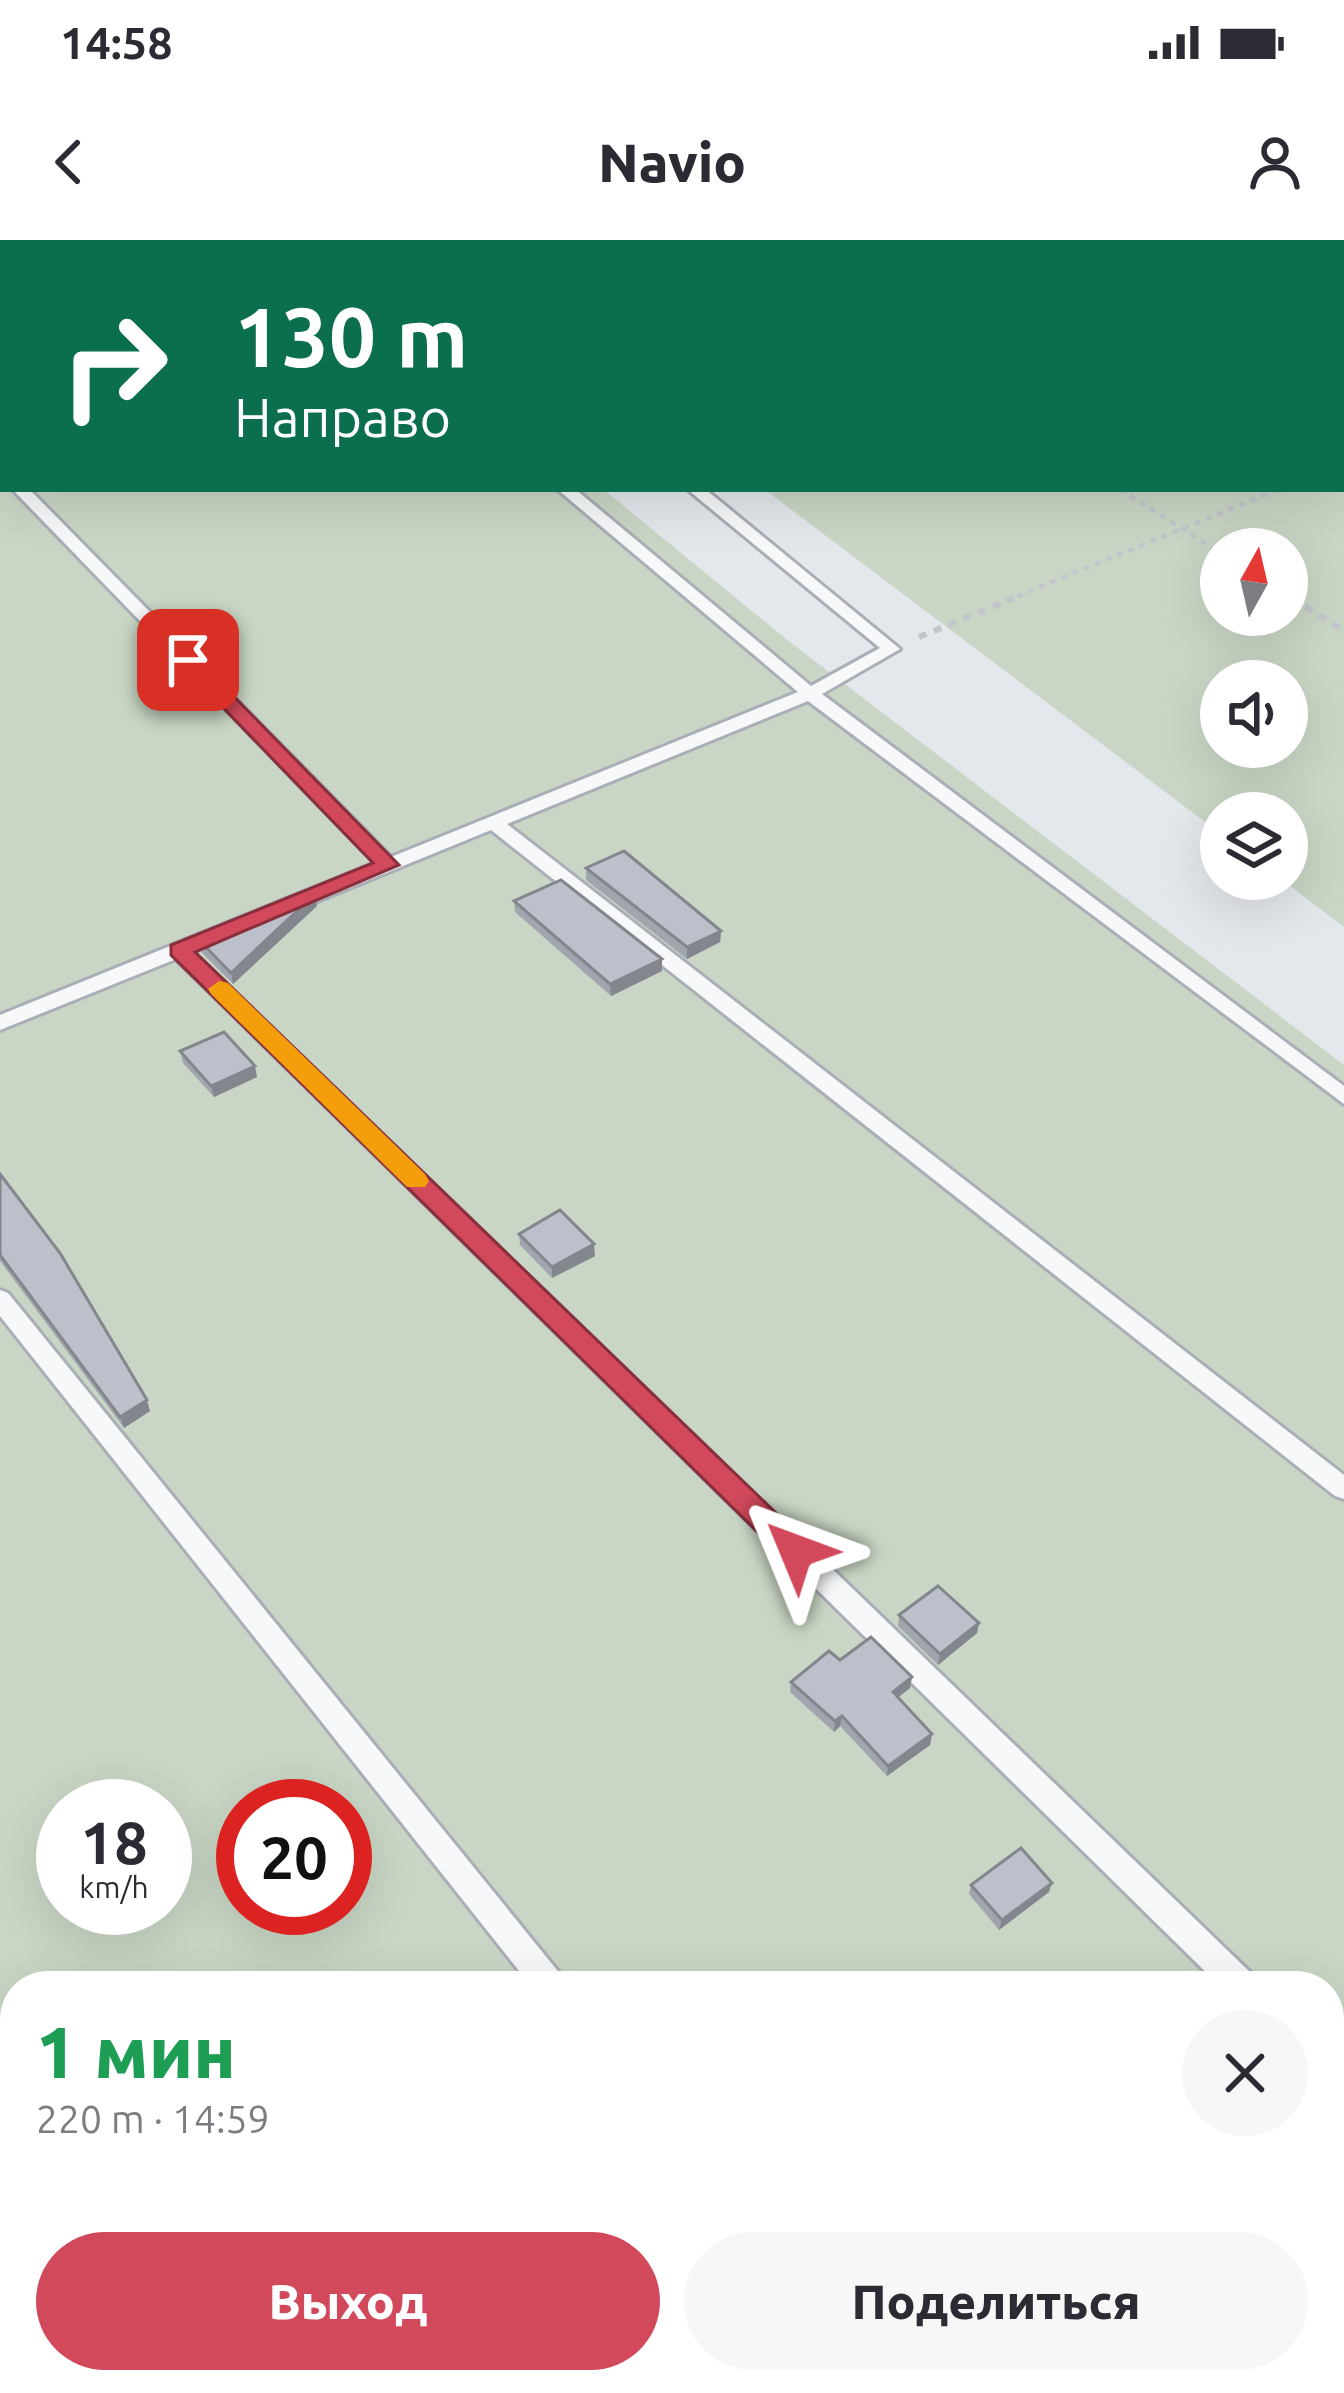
<!DOCTYPE html>
<html lang="ru">
<meta charset="utf-8">
<style>
:root{--surface:#fff;--page:#f7f7f7;--text:#2b2b33;--muted:#7c7c81;--accent:#d1495b}
body{margin:0;font-family:Ubuntu,sans-serif;background:var(--page);color:var(--text);height:100vh;display:flex;flex-direction:column;font-size:45px;white-space:nowrap}
*{box-sizing:border-box;margin:0}
p{font-size:39px;color:var(--muted)}
.icon{flex:none;width:66px;height:66px;fill:none;stroke:currentColor;stroke-width:2;stroke-linecap:round;stroke-linejoin:round}
.map{position:relative;flex:1;overflow:hidden}
.side{position:absolute;left:0px;top:1731px;width:1344px;height:423px;display:flex;flex-direction:column;background:var(--surface);border-radius:48px 48px 0 0;box-shadow:0 12px 48px #0002}
.side>*{flex:none}
.banner{position:absolute;left:0px;top:0px;width:1344px;height:252px;box-shadow:0 12px 48px #0002;background:#0b6e4f;color:#fff;overflow:hidden}
.needle{width:78px;rotate:8deg}
.buttons{position:absolute;left:1200px;top:288px;display:grid;gap:24px}
.buttons a{display:grid;place-items:center;width:108px;height:108px;border-radius:50%;background:var(--surface);box-shadow:0 12px 48px #0002;font-size:60px}
.speed{position:absolute;left:36px;top:1539px;display:flex;gap:24px;font-size:60px;font-weight:700;text-align:center}
.speed>*{display:grid;place-content:center;width:156px;height:156px;border-radius:50%;background:var(--surface);box-shadow:0 12px 48px #0002;line-height:1}
.speed small{font-size:30px;font-weight:400}
.speed .limit{border:18px solid #d22;background:#fff;color:#111}
.pin{position:absolute;display:grid;place-items:center;width:102px;height:102px;color:#fff;margin:-51px;border-radius:24px;box-shadow:0 6px 18px #0006}
.me{position:absolute;width:132px;margin:-66px;rotate:314deg;stroke-linejoin:round;filter:drop-shadow(0 0 9px #0008)}
.turn{display:flex;align-items:center;gap:42px;height:252px;padding:0 36px;font-size:54px}
.turn .icon{width:156px;height:156px;stroke-width:2.5}
.turn b{display:block;font-size:84px;line-height:102px}
.round{display:grid;place-items:center;flex:none;width:126px;height:126px;border-radius:63px;background:var(--page)}
.overview{display:flex;align-items:center;justify-content:space-between;height:204px;padding:0 36px}
h1{font-size:72px;font-weight:800;line-height:90px;color:#1e9e55}
.action{display:flex;gap:24px;margin-top:auto;padding:24px 36px}
.action a{flex:1;height:138px;border-radius:72px;background:var(--accent);color:#fff;font-size:48px;font-weight:800;line-height:138px;text-align:center}
.action a+a{background:var(--page);color:var(--text)}
.status{display:flex;justify-content:space-between;align-items:center;height:84px;padding:0 60px;background:var(--surface);direction:ltr}
.status svg{height:33px;fill:currentColor}
header{display:flex;justify-content:space-between;align-items:center;height:156px;padding:0 36px;background:var(--surface);font-size:54px;font-weight:800}
.map>svg:first-child{display:block}
</style>
<div class="status"><b>14:58</b><svg viewBox="0 0 49 12"><path d="M0 12V9h3v3zM5 12V6h3v6zM10 12V3h3v9zM15 12V0h3v12zM26 1h20v11H26zM47 4h2v5h-2z"/></svg></div>
<header><svg class="icon" aria-label="back" viewBox="0 0 24 24"><path d="M15 5l-7 7 7 7"/></svg>Navio<svg class="icon" aria-label="person" viewBox="0 0 24 24"><circle cx="12" cy="8" r="4"/><path d="M4 21q1-7 8-7t8 7"/></svg></header>
<div class="map">
<svg width="1344" height="2153" viewBox="0 0 1344 2153">
<rect width="100%" height="100%" fill="#e4e7ec"/>
<!-- green -->
<path fill="#c9d6c5" fill-rule="evenodd" d="M0,0l303,3h-300v246h600l188,154 553,422v1328h-1344zM63,1566h102v102h-102zM243,1566h102v102h-102zM15,1746h1314v393h-1314z
M570,0h729l22,3h-774z
M1341,6h3v681l-63,-48h6v-66h-66v21l-457,-345h577zM1221,309h66v66h-66zM1221,441h66v66h-66z"/>
<g fill="none" stroke-linecap="round" stroke-linejoin="round">
<defs>
<path id="service" d="M262,0h15l3,3h-15z
M0,223l3,1v12l-3,-1z
M12,249h17l362,368 407,-165 -241,-203h18l236,197 69,-38 -193,-159h18l195,160 -78,45 522,392v18l-536,-403 -301,123 837,651v24l-9,-3 -844,-666 -298,122 1060,1023 4,11h-37l-1044,-1027 -176,71v-15l375,-152z
M0,1050l8,3 553,682 4,11h-34l-531,-670z
M1329,1815l15,9v38l-15,-9z
M0,2123l12,5 12,25h-24z
M847,2139h39l6,14h-39z"/>
</defs>
<!-- service casing -->
<use href="#service" stroke="#a9aeb7" stroke-width="6"/>
<!-- path-far1 -->
<path stroke="#c2c5cb" stroke-width="4.5" stroke-dasharray="6 6" stroke-linecap="butt" d="M735,0l4,3
M987,0l5,3
M1216,0l15,3
M684,3l19,-3
M1120,249l101,65
M1287,355l10,6
M1006,361l273,-112"/>
<!-- path -->
<path stroke="#c2c5cb" stroke-width="6" stroke-dasharray="8 8" stroke-linecap="butt" d="M1292,358l52,33
M919,397l95,-39"/>
<!-- service -->
<use href="#service" fill="#f7f8fa" fill-rule="evenodd"/>
</g>
<!-- wall -->
<path fill="#a1a5ae" d="M586,628l135,63 -1,11 -33,17 -101,-79z
M514,661l148,70 -51,25 -96,-84z
M317,666l-84,78 -31,-31 -2,-12z
M180,811l77,26 -43,20 -31,-34z
M0,934l150,237 -26,17 -124,-167z
M519,994l76,22 -43,22 -32,-33z
M899,1375l80,8 -2,10 -39,32 -40,-39z
M840,1420l72,17 -2,11 -12,9 34,37 -2,11 -43,31 -47,-50 -6,6 -44,-40 1,-10z
M971,1645l78,7 -50,38 -30,-36z"/>
<!-- shaded-wall -->
<path fill="#83868d" d="M315,654l2,12 -84,78 -2,-11z
M721,691l-1,11 -33,17v-12z
M662,719v12l-51,25 -1,-12z
M255,826l2,11 -43,20 -3,-11z
M594,1004l1,12 -43,22v-11z
M147,1160l3,11 -26,17 -4,-11z
M979,1383l-2,10 -39,32 2,-11z
M912,1437l-2,11 -19,15 2,-11z
M842,1476l-2,10 -6,6 1,-11z
M932,1494l-2,11 -43,31 1,-10z
M1052,1643l-3,9 -50,38 3,-10z
M15,1917v13l-15,11v-12z"/>
<!-- building -->
<path fill="#bbc0ca" stroke="#83868d" stroke-width="3" d="M624,611l97,80 -34,16 -101,-79z
M561,640l101,79 -52,25 -96,-83z
M315,654l-84,79 -31,-32z
M224,792l31,34 -44,20 -31,-35z
M0,934l60,79 87,147 -27,17 -120,-162z
M560,970l34,34 -42,23 -33,-33z
M938,1346l41,37 -39,31 -41,-39z
M871,1397l41,40 -19,15 39,42 -44,32 -46,-50 -7,5 -44,-39 38,-31 11,9z
M1021,1608l31,35 -50,37 -31,-35z
M10,1854l5,8v55l-15,12v-67z
M743,2139h6l11,14h-34z"/>
<!-- route -->
<path fill="#d1495b" stroke="#882f3b" stroke-width="3" d="M181,416h13l205,209 -204,87 612,591 4,8 -4,9 -11,4 -10,-4 -615,-605v-10l202,-82 -192,-199z"/>
<!-- slow -->
<path fill="#f59e0b" d="M219,741l9,2 197,191 4,7 -4,6h-18l-196,-193 -3,-5z"/>
</svg>
<div class="buttons">
<a><svg class="needle" viewBox="-14 -14 28 28"><path d="M0-13l5 13h-10z" fill="#e53935"/><path d="M0 13l5-13h-10z" fill="#7c7c81"/></svg></a>
<a><svg class="icon" aria-label="sound" viewBox="0 0 24 24"><path d="M4 9h4l5-4v14l-5-4H4zM17 9q2 3 0 6"/></svg></a>
<a><svg class="icon" aria-label="layers" viewBox="0 0 24 24"><path d="M12 4l9 5-9 5-9-5zM3 14l9 5 9-5"/></svg></a>
</div>
<div class="speed"><div>18<small>km/h</small></div><div class="limit">20</div></div>
<div class="pin" style="left:188px;top:420px;background:#d93025"><svg class="icon" aria-label="arrive" viewBox="0 0 24 24"><path d="M6 21V4h12l-3 4 3 4H6"/></svg></div>
<svg class="me" style="left:796px;top:1311px" viewBox="-20 -20 40 40"><path d="M0-17L14 15 0 8-14 15z" fill="#d1495b" stroke="#fff" stroke-width="4"/></svg>
<div class="banner">
<div class="turn"><svg class="icon" aria-label="right" viewBox="0 0 24 24"><path d="M7 20v-9h11M14 6l5 5-5 5"/></svg><div><b>130 m</b>Направо</div></div>
</div>
<section class="side">
<div class="overview"><div><h1>1 мин</h1><p>220 m · 14:59</p></div><a class="round"><svg class="icon" aria-label="close" viewBox="0 0 24 24"><path d="M6 6l12 12M18 6L6 18"/></svg></a></div>
<div class="action"><a>Выход</a><a>Поделиться</a></div>
</section>
</div>
